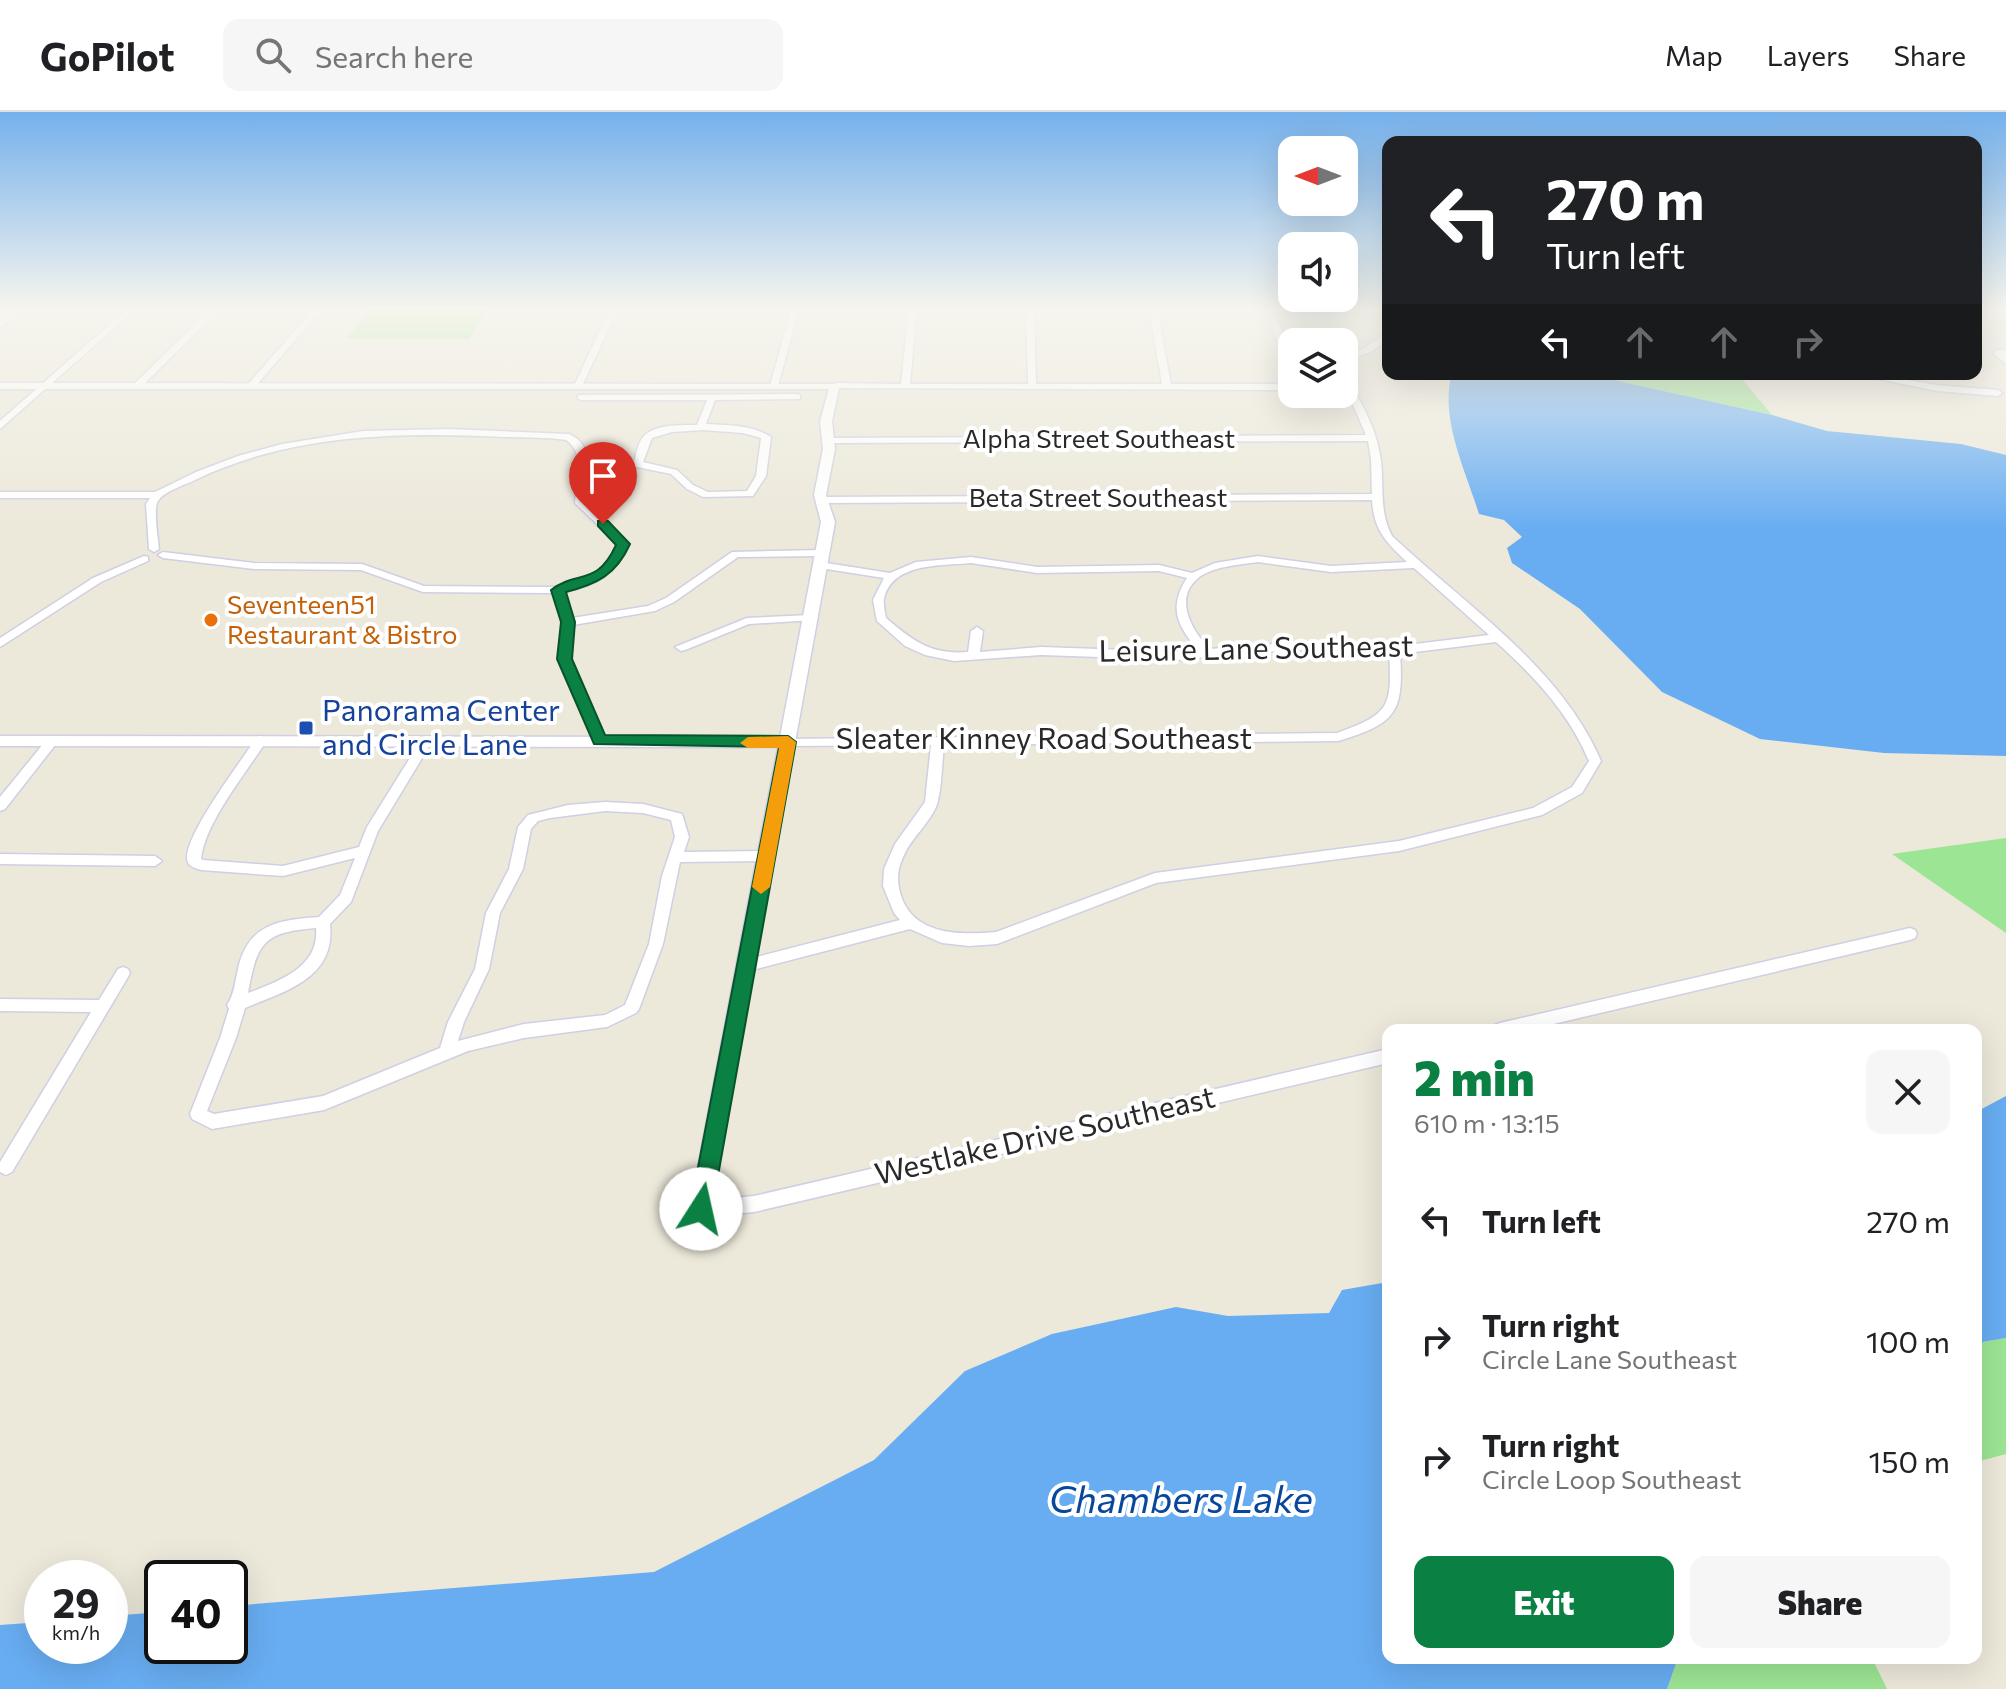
<!DOCTYPE html>
<meta charset="utf-8">
<style>
:root{--surface:#fff;--page:#f6f6f6;--text:#202124;--muted:#757577;--line:#e0e0e0;--accent:#0b8043}
body{margin:0;font-family:Commissioner,sans-serif;background:var(--page);color:var(--text);height:100vh;display:flex;flex-direction:column;font-size:30px;white-space:nowrap}
*{box-sizing:border-box;margin:0}
p{font-size:26px;color:var(--muted)}
.icon{flex:none;width:44px;height:44px;fill:none;stroke:currentColor;stroke-width:2;stroke-linecap:round;stroke-linejoin:round}
.map{position:relative;flex:1;overflow:hidden}
.side{position:absolute;left:1382px;top:912px;width:600px;height:640px;display:flex;flex-direction:column;background:var(--surface);border-radius:16px;box-shadow:0 8px 32px #0002}
.side>*{flex:none}
.banner{position:absolute;left:1382px;top:24px;width:600px;height:244px;border-radius:16px;box-shadow:0 8px 32px #0002;background:#202124;color:#fff;overflow:hidden}
.needle{width:52px;rotate:270deg}
.fabs{position:absolute;left:1278px;top:24px;display:grid;gap:16px}
.fabs a{display:grid;place-items:center;width:80px;height:80px;border-radius:16px;background:var(--surface);box-shadow:0 8px 32px #0002;font-size:40px}
.speed{position:absolute;left:24px;top:1448px;display:flex;gap:16px;font-size:40px;font-weight:700;text-align:center}
.speed>*{display:grid;place-content:center;width:104px;height:104px;border-radius:50%;background:var(--surface);box-shadow:0 8px 32px #0002;line-height:1}
.speed small{font-size:20px;font-weight:400}
.speed .limit{border:4px solid #111;border-radius:12px;background:#fff;color:#111}
.pin{position:absolute;display:grid;place-items:center;width:68px;height:68px;color:#fff;margin:-82px -34px;border-radius:50% 50% 50% 0;rotate:-45deg;box-shadow:0 0 8px #0007}
.pin .icon{rotate:45deg}
.me{position:absolute;width:88px;margin:-44px;rotate:10deg;stroke-linejoin:round;filter:drop-shadow(0 0 6px #0008)}
.turn{display:flex;align-items:center;gap:28px;height:168px;padding:0 32px;font-size:36px}
.turn .icon{width:104px;height:104px;stroke-width:2.5}
.turn b{display:block;font-size:56px;line-height:68px}
.lanes{display:flex;align-items:center;height:76px;padding:0 32px;background:#0003;justify-content:center;gap:40px;direction:ltr}
.lanes .off{opacity:.35}
.round{display:grid;place-items:center;flex:none;width:84px;height:84px;border-radius:16px;background:var(--page)}
.head{display:flex;align-items:center;justify-content:space-between;height:136px;padding:0 32px}
h1{font-size:48px;font-weight:800;line-height:60px;color:var(--accent)}
.action{display:flex;gap:16px;margin-top:auto;padding:16px 32px}
.action a{flex:1;height:92px;border-radius:16px;background:var(--accent);color:#fff;font-size:32px;font-weight:800;line-height:92px;text-align:center}
.action a+a{background:var(--page);color:var(--text)}
ul{padding:0;list-style:none}
li{display:flex;align-items:center;gap:24px;height:120px;padding:0 32px}
li div{flex:1}
li b{display:block;font-size:30px}
li em{font-style:normal}
header{display:flex;align-items:center;gap:48px;box-sizing:border-box;height:112px;padding:0 40px;background:var(--surface);border-bottom:2px solid var(--line)}
header strong{font-size:38px}
nav{display:flex;gap:44px;margin-inline-start:auto;font-size:28px}
.search{width:560px;height:72px;background:var(--page);display:flex;align-items:center;gap:20px;box-sizing:border-box;padding:0 28px;border-radius:16px;color:var(--muted);font-size:30px}
.map>svg:first-child{display:block}
</style>
<header>
<strong>GoPilot</strong>
<div class="search"><svg class="icon" aria-label="search" viewBox="0 0 24 24"><circle cx="10" cy="10" r="6"/><path d="M15 15l6 6"/></svg>Search here</div>
<nav><a>Map</a><a>Layers</a><a>Share</a></nav>
</header>
<div class="map">
<svg width="2006" height="1577" viewBox="0 0 2006 1577">
<rect width="100%" height="100%" fill="#ece8da"/>
<!-- green -->
<path fill="#9ce594" d="M372,197h117l-20,30 -122,-1z
M1506,262h232l34,41 -167,-37z
M2006,726v95l-114,-79z
M2006,1226v116l-30,8v-119z
M1678,1546h194l15,31h-220z"/>
<!-- water -->
<path fill="#68adf2" d="M1452,262l153,4 167,37 55,16 134,13 45,11v301l-122,-3 -124,-14 -98,-47 -82,-83 -68,-46 -5,-15 15,-11 -18,-17 -25,-6c-13,-42 -40,-97 -27,-140z
M2006,984v242l-30,5v-231z
M1388,1170v376h290l-11,31h-1667v-64l42,-3v24h68v-30l52,-4v34h68v-40l424,-34 220,-112 91,-89 87,-37 124,-27 52,9 101,-3 13,-23z"/>
<g fill="none" stroke-linecap="round" stroke-linejoin="round">
<defs>
<path id="street" d="M127,197h9l-136,120v-8z
M211,197h9l-80,79h-6v-4z
M314,197h8l-68,79h-6v-4z
M610,197h8l-36,77 -7,2 -1,-2z
M791,197h8l-21,77 -4,3 -4,-3z
M909,197h8l-7,75h118l-2,-75h8l2,75h126l-13,-75h8l14,75h121v6l-459,-2 -1,-2 4,-3 65,1z
M1266,197h8l18,52v15l-4,-3z
M1976,197h21l1,1 -4,2h-18z
M1385,222h3v6l-19,13 -25,7v-6l19,-5z
M1997,238h9v14l-13,-11z
M1854,262h19l64,11 61,5 4,3 -4,3 -61,-5z
M1344,277l12,5c12,20 22,43 25,67 3,26 -2,51 11,75 73,69 168,130 209,225l-19,32 -40,22 -143,36 -243,32 -159,61 -28,2 -27,-3 -32,-14 -165,43 -5,-2 -2,-4 2,-4 5,-2 155,-40 -6,-7 -11,-27 1,-17 11,-25 30,-42 6,-57 -143,1 -4,-1 -2,-3 2,-3 553,-6c54,-19 55,-27 52,-82l-89,-1 -77,4 -37,6 -145,-5 -87,6 -29,-6 -20,-9 -28,-25 -4,-21 11,-22 -64,-10 -5,-3 5,-3 70,11 26,-11 55,-5 66,10 122,-2 33,8 23,-10 43,-7 73,10 76,-4c-21,-20 -33,-31 -35,-62l-551,3 -5,-3 5,-3 551,-3 -1,-35 -3,-18 -539,2 -3,-1v-4l540,-3 -17,-39 -8,-2h3zM1258,450l73,10 83,-4 75,67 -74,9 -115,-2 -91,7c-16,-18 -35,-48 -13,-69 14,-14 44,-15 62,-18zM971,451l66,10 122,-2 28,7c-19,29 -10,48 11,72l-12,2 -145,-5 -61,5 3,-21 -6,-4 -6,4 -3,21c-37,3 -55,-11 -82,-34 -1,-6 -3,-14 -2,-19 8,-37 58,-33 87,-36zM1496,530c38,34 73,71 93,119l-17,26 -39,21 -134,33 -244,32 -159,59c-32,3 -78,4 -93,-31 -7,-18 -7,-30 2,-48 8,-17 28,-33 33,-52 4,-18 4,-38 6,-56l394,-4c59,-18 66,-28 62,-90l15,1z
M797,282l3,1v4l-85,1 -9,24c21,1 47,1 65,13l-5,39 -13,20 -50,1 -16,-8 -16,-15 -34,-7 -48,5 -4,30 43,42c-21,35 -24,37 -64,48l8,26 76,-12 18,-8 66,-46 90,-2 5,3 -5,3 -84,1 -64,45 -19,9 -82,14 -2,34 34,81 -6,4 -6,-4 -34,-81 3,-37 -8,-29 -131,-1 -62,-22 -107,-1 -91,-11 -5,-3 5,-3 91,11 108,1 62,22 134,1 30,-8 15,-11 15,-24 -43,-41c2,-22 12,-48 -9,-63 -20,-3 -40,-2 -60,-3 -106,-5 -214,-4 -311,43 -10,5 -31,11 -37,21 -5,8 0,37 1,48l-5,3 -5,-3 -3,-45 4,-6h-150v-6h155l41,-20 42,-16 44,-12 81,-13 86,-2 120,5c14,6 19,17 20,33l45,-5c2,-8 4,-20 10,-26 11,-12 38,-11 53,-11l10,-25h-126l-3,-1v-4zM703,318l40,3 18,5 -5,38 -9,15 -39,1 -15,-7 -16,-15 -34,-8 9,-24 20,-6z
M144,444l4,1v4l-47,21 -101,65v-9l93,-60z
M810,503l4,1v4l-65,4 -64,26 -4,1 -6,-4 72,-29z
M261,624l6,4c-20,32 -62,82 -66,119l2,1 80,6 76,-19 8,-20 56,-90h8l2,3 -55,91 -27,71 -21,22c6,54 -44,67 -85,84l-9,30 -29,73 7,3 109,-18 117,-48 8,-26 27,-53 11,-56 23,-44 9,-42 10,-12 40,-10 37,-3 38,2 39,10 7,23 -5,15 84,-1 7,5 -7,5 -88,1 -17,82 -24,65 -3,4 -29,14 -83,11 -56,13 -144,59 -112,19 -20,-10 -2,-5 30,-76 9,-29 -2,-4c7,-10 8,-23 11,-36 10,-45 40,-49 81,-52l21,-22 15,-37 -72,18 -82,-6c-6,-2 -13,-3 -14,-11 -2,-25 55,-99 70,-122zM605,699l38,2 28,7 4,17 -13,39 -13,68 -24,61 -20,10 -81,9 -66,17 6,-19 25,-53 11,-56 23,-44 8,-40 7,-8 12,-3zM316,816c4,39 -38,54 -68,65 9,-50 15,-61 68,-65z
M52,625l6,4 -2,3 -51,65 -5,2v-14l48,-59z
M0,742l155,2 7,5 -7,5 -155,-2z
M1910,816l5,2 2,4 -2,4 -5,2 -382,90h-36l3,-5 5,-2z
M123,855l5,2 2,4 -2,4 -116,195 -6,3 -6,-3v-10l91,-150 -91,-1v-12l99,1 19,-31z
M1388,937v14l-634,149 -53,5 -6,-2 -3,-6 3,-6 6,-2 53,-5z"/>
<path id="secondary" d="M14,197h11l-25,19v-8z
M0,271l840,1 -8,37 3,28 -9,46 9,27 -126,694 -8,4 -8,-4 -3,-7 88,-462 -778,-1v-10l780,1 41,-215 -7,-27 9,-46 -3,-28 9,-32h-829z"/>
</defs>
<!-- street casing -->
<use href="#street" stroke="#d0cfe3" stroke-width="3"/>
<!-- secondary casing -->
<use href="#secondary" stroke="#d0cfe3" stroke-width="3"/>
<!-- street -->
<use href="#street" fill="#fff" fill-rule="evenodd"/>
<!-- secondary -->
<use href="#secondary" fill="#fff" fill-rule="evenodd"/>
</g>
<!-- sky -->
<linearGradient id="sky" x2="0" y2="1"><stop stop-color="#75b1ec"/><stop offset="0.47" stop-color="#f6f5ee"/><stop offset="1" stop-color="#f6f5ee" stop-opacity="0"/></linearGradient>
<rect width="2006" height="418" fill="url(#sky)"/>
<!-- route -->
<path fill="#0b8043" stroke="#07532c" stroke-width="2" d="M598,409h10l22,23c-14,31 -33,40 -64,48l9,30 -3,37 33,76 183,1 8,6 -84,467 -3,7 -8,3 -8,-3 -3,-7 89,-462 -185,-3 -37,-85 4,-37 -10,-32c26,-20 46,-3 65,-45l-18,-19z"/>
<!-- slow -->
<path fill="#f59e0b" d="M788,624l8,6 -26,145 -9,7 -9,-7 27,-139h-31l-8,-5 8,-6z"/>
<!-- markers -->
<circle fill="#e8710a" stroke="#fff" stroke-width="3" cx="211" cy="508" r="8"/>
<rect fill="#1a4fb4" stroke="#fff" stroke-width="3" x="298" y="608" width="16" height="16" rx="4"/>
<g text-anchor="middle" stroke-width="8" stroke-linejoin="round" paint-order="stroke">
<!-- far-street labels -->
<g font-size="26" fill="#292929" stroke="#fff">
<text x="1099" y="336">Alpha Street Southeast</text>
<text x="1098" y="395">Beta Street Southeast</text>
</g>
<!-- far-food labels -->
<g font-size="26" fill="#c56008" stroke="#fff" text-anchor="start">
<text x="227" y="502">Seventeen51<tspan x="227" dy="30">Restaurant &amp; Bistro</tspan></text>
</g>
<!-- street labels -->
<g font-size="30" fill="#292929" stroke="#fff">
<text transform="translate(1256 537) rotate(-1)" y="10">Leisure Lane Southeast</text>
<text x="1044" y="637">Sleater Kinney Road Southeast</text>
<text transform="translate(1045 1024) rotate(-13)" y="10">Westlake Drive Southeast</text>
</g>
<!-- transit labels -->
<g font-size="30" fill="#164399" stroke="#fff" text-anchor="start">
<text x="322" y="609">Panorama Center<tspan x="322" dy="34">and Circle Lane</tspan></text>
</g>
<!-- near-water labels -->
<g font-size="38" font-style="italic" fill="#09479d" stroke="#fff">
<text x="1181" y="1401">Chambers Lake</text>
</g>
</g>
</svg>
<div class="fabs">
<a><svg class="needle" viewBox="-14 -14 28 28"><path d="M0-13l5 13h-10z" fill="#e53935"/><path d="M0 13l5-13h-10z" fill="#757577"/></svg></a>
<a><svg class="icon" aria-label="sound" viewBox="0 0 24 24"><path d="M4 9h4l5-4v14l-5-4H4zM17 9q2 3 0 6"/></svg></a>
<a><svg class="icon" aria-label="layers" viewBox="0 0 24 24"><path d="M12 4l9 5-9 5-9-5zM3 14l9 5 9-5"/></svg></a>
</div>
<div class="speed"><div>29<small>km/h</small></div><div class="limit">40</div></div>
<div class="pin" style="left:603px;top:412px;background:#d93025"><svg class="icon" aria-label="arrive" viewBox="0 0 24 24"><path d="M6 21V4h12l-3 4 3 4H6"/></svg></div>
<svg class="me" style="left:701px;top:1097px" viewBox="-20 -20 40 40"><circle r="19" fill="#fff"/><path d="M0-13L10 11 0 6-10 11z" fill="#0b8043"/></svg>
<div class="banner">
<div class="turn"><svg class="icon" aria-label="left" viewBox="0 0 24 24"><path d="M17 20v-9H6M10 6l-5 5 5 5"/></svg><div><b>270 m</b>Turn left</div></div>
<div class="lanes"><svg class="icon" aria-label="left" viewBox="0 0 24 24"><path d="M17 20v-9H6M10 6l-5 5 5 5"/></svg><svg class="icon off" aria-label="ahead" viewBox="0 0 24 24"><path d="M12 20V5M6 11l6-6 6 6"/></svg><svg class="icon off" aria-label="ahead" viewBox="0 0 24 24"><path d="M12 20V5M6 11l6-6 6 6"/></svg><svg class="icon off" aria-label="right" viewBox="0 0 24 24"><path d="M7 20v-9h11M14 6l5 5-5 5"/></svg></div>
</div>
<section class="side">
<div class="head"><div><h1>2 min</h1><p>610 m · 13:15</p></div><a class="round"><svg class="icon" aria-label="close" viewBox="0 0 24 24"><path d="M6 6l12 12M18 6L6 18"/></svg></a></div>
<ul>
<li><svg class="icon" aria-label="left" viewBox="0 0 24 24"><path d="M17 20v-9H6M10 6l-5 5 5 5"/></svg><div><b>Turn left</b></div><em>270 m</em></li>
<li><svg class="icon" aria-label="right" viewBox="0 0 24 24"><path d="M7 20v-9h11M14 6l5 5-5 5"/></svg><div><b>Turn right</b><p>Circle Lane Southeast</p></div><em>100 m</em></li>
<li><svg class="icon" aria-label="right" viewBox="0 0 24 24"><path d="M7 20v-9h11M14 6l5 5-5 5"/></svg><div><b>Turn right</b><p>Circle Loop Southeast</p></div><em>150 m</em></li>
</ul>
<div class="action"><a>Exit</a><a>Share</a></div>
</section>
</div>
